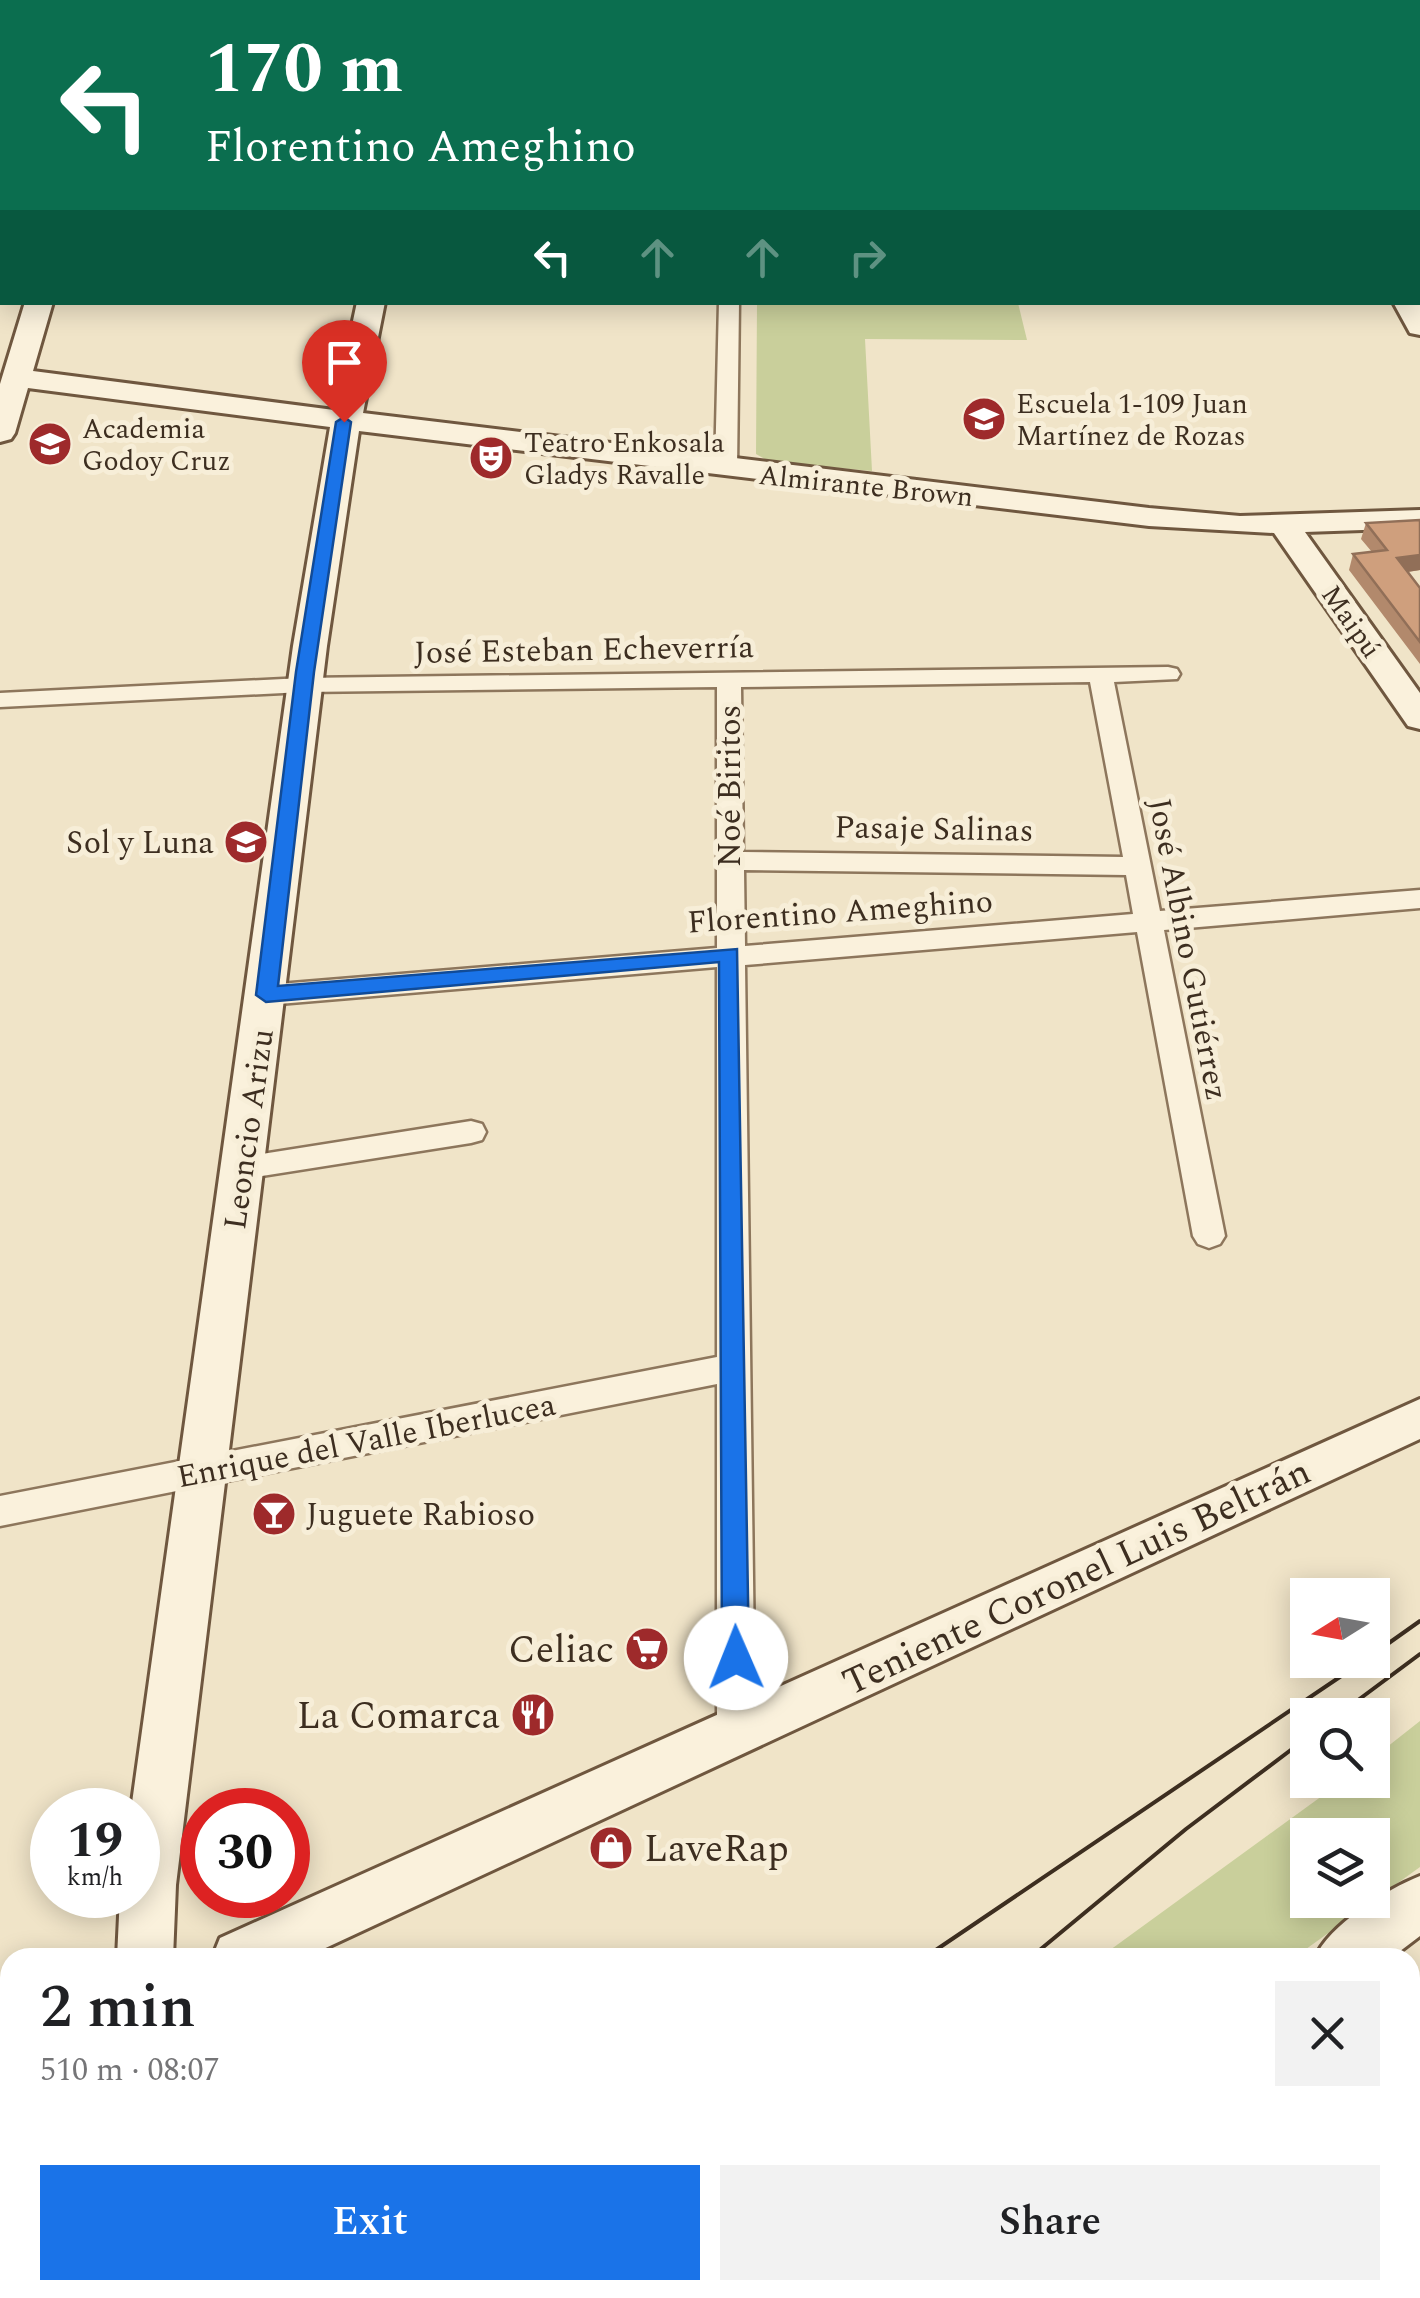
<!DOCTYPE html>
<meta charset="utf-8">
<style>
:root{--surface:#fff;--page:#f2f2f2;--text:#202124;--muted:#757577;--accent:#1a73e8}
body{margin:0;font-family:Spectral,serif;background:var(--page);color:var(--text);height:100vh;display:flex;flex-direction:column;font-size:38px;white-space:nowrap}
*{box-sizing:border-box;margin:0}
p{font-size:32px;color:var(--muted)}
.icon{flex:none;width:55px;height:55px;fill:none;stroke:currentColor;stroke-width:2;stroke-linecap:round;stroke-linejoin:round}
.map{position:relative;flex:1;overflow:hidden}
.sheet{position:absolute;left:0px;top:1948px;width:1420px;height:352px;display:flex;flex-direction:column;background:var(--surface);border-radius:30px 30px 0 0;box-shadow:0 5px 25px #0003}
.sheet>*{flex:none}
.banner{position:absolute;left:0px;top:0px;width:1420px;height:305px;box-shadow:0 5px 25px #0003;background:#0b6e4f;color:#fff;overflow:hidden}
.needle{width:65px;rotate:259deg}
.fabs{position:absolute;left:1290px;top:1578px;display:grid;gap:20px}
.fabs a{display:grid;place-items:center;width:100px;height:100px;border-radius:0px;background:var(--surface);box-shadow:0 5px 25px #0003;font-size:50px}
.speed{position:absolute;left:30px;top:1788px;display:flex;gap:20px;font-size:50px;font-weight:700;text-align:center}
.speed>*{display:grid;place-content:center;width:130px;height:130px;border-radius:50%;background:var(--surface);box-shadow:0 5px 25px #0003;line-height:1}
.speed small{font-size:25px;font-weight:400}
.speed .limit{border:15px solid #d22;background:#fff;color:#111}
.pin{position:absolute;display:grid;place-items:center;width:85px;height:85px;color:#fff;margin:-102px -42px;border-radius:50% 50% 50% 0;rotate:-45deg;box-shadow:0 0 10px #0007}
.pin .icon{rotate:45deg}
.me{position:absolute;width:110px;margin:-55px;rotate:359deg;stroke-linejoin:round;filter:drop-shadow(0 0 8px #0008)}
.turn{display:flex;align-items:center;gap:35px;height:210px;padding:0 40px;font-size:45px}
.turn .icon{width:130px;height:130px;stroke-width:2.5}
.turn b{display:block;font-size:70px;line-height:85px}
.lanes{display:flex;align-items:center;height:95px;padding:0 40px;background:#0003;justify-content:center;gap:50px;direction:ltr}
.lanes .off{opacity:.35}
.round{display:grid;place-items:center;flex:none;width:105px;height:105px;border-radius:0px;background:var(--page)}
.head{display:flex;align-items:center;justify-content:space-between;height:170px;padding:0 40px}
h1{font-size:60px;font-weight:600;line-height:75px}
.action{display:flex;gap:20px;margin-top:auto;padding:20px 40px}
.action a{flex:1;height:115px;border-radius:0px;background:var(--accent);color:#fff;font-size:40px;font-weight:600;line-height:115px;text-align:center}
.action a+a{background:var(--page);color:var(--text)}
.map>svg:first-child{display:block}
</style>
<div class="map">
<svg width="1420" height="2298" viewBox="0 0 1420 2298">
<rect width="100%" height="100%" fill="#f0e4c8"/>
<!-- green -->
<path fill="#c9cf9b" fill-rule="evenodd" d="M757,303h261l9,37 -162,-1 7,132 -102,-9 -14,-8z
M1420,1721v146l-125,90 -196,1 245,-178h28l1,-22zM1308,1835h64v65h-64z
M478,2290h342l-12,8h-344z"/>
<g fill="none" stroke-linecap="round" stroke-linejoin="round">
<defs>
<path id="street" d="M1420,205v12h-2v-11z
M0,244h2v12h-2z
M1420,289v12l-2,1v-12z
M719,302h20l-2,167 -11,6 -11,-6z
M1168,667l9,2 3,5 -3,5 -63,3 46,229 260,-21v18l-256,22 61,306 -5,8 -11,4 -11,-4 -5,-8 -56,-304 -392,33 10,766 -6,12 -13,5 -13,-5 -6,-12v-347l-717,142v-30l717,-139v-390l-450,38 -10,-3 -4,-7 4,-7 10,-3 450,-37v-261l-414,5 -303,15v-14l303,-15zM1090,682l33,175 -380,-5 -2,-165zM744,870l382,5 7,39 -388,32z
M471,1121l11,3 4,8 -4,8 -11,3 -228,36 -11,-3 -4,-8 4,-8 11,-3z
M946,2290h45l3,8h-45z"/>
<path id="secondary" d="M110,0h22v2h-22z
M730,0h22v2h-22z
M1238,0h22l1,2h-22z
M1418,297l2,4v34l-10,-2 -17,-31h25z
M25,302h28l-20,69 301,39 23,-108h28l-22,111 786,95 91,8 180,-6v18l-115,4 115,161v36l-12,-3 -134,-193 -125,-7 -790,-95 -32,215 -151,1239 -3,73h-56l3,-63h18v-85h-7l162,-1164 37,-219 -302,-39 -13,45 -4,6 -11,3v-58z
M1420,1399v40l-1116,519h-92l8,-20z
M1420,1876v60l-29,22h-76c14,-33 72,-69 105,-82z
M10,2019v58l-10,3v-58z
M141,2290h62l1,8h-62z
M836,2290h71l-3,8h-71z"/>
<path id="primary" d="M0,81h2v16h-2z
M1418,97h2v16h-2z"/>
</defs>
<!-- street casing -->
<use href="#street" stroke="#8d765c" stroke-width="5"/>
<!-- secondary casing -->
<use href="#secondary" stroke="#6f573f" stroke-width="6"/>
<!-- primary casing -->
<use href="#primary" stroke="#5b4430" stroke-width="4"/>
<!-- street -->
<use href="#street" fill="#faf1dc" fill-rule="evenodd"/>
<!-- secondary -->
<use href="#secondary" fill="#faf1dc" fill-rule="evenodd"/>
<!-- primary -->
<use href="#primary" fill="#f3d9a0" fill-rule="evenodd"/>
<!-- tram -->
<path stroke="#3d2e20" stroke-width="4" d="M1372,1655l48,-34
M1338,1715l82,-61
M924,1958l441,-298
M1030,1958l156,-129 122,-92
M340,2298l14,-8
M479,2298l14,-8"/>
</g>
<!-- wall -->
<path fill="#b2896c" d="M1420,520v50l-12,2 12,16v76l-71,-94 4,-16 19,-2 -11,-13 5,-16z"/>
<!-- shaded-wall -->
<path fill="#916f58" d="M1420,555v15l-27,4 4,-16z"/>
<!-- building -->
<path fill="#cf9f7d" stroke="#916f58" stroke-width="2.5" d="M132,0h583v2h-584z
M1420,520v35l-23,3 23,30v54l-67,-88 34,-4 -21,-27z"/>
<!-- route -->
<path fill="#1a73e8" stroke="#114b97" stroke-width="2.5" d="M344,417l7,5 -37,250 -36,314 459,-37 12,709 -4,9 -9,4 -10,-4 -4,-9 -3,-696 -453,40 -10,-7 40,-323 40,-250z"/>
<!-- icons -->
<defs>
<symbol id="school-disc" viewBox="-11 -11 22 22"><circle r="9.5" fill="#9e2a2b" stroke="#f7eed8"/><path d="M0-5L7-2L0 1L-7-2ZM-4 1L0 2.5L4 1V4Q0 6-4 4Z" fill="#fff"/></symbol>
<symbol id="theatre-disc" viewBox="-11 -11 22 22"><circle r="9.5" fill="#9e2a2b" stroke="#f7eed8"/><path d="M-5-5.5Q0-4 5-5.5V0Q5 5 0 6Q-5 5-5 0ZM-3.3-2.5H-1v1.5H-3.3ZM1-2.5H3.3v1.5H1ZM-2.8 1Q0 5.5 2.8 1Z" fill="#fff"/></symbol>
<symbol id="bar-disc" viewBox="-11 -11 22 22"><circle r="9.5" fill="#9e2a2b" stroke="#f7eed8"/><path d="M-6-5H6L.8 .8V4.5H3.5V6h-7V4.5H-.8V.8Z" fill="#fff"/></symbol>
<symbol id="supermarket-disc" viewBox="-11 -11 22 22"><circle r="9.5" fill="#9e2a2b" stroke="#f7eed8"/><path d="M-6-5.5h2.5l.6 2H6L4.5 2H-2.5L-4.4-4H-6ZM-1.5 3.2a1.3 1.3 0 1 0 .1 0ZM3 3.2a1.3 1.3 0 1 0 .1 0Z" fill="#fff"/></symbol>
<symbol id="restaurant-disc" viewBox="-11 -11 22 22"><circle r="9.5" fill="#9e2a2b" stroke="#f7eed8"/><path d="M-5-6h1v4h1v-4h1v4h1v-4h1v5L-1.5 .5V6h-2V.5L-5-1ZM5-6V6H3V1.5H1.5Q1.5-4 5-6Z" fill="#fff"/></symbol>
<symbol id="shop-disc" viewBox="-11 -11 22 22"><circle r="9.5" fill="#9e2a2b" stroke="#f7eed8"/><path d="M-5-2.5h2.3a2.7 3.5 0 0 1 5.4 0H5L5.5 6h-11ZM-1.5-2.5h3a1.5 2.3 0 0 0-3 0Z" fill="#fff"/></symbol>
</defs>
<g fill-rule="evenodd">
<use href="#school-disc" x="959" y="394" width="50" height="50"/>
<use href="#school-disc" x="25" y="419" width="50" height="50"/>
<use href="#theatre-disc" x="466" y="433" width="50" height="50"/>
<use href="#school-disc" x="221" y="817" width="50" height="50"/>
<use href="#bar-disc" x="249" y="1489" width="50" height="50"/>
<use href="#supermarket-disc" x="622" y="1624" width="50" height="50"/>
<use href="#restaurant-disc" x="508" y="1690" width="50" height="50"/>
<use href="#shop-disc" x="586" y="1823" width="50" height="50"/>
</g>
<g text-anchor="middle" stroke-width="10" stroke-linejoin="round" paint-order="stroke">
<!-- far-poi labels -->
<g font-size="28" fill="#3d2e20" stroke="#f7eed8" text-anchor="start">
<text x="1016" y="413">Escuela 1-109 Juan<tspan x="1016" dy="32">Martínez de Rozas</tspan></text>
<text x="82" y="438">Academia<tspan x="82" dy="32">Godoy Cruz</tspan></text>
<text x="524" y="452">Teatro Enkosala<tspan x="524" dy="32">Gladys Ravalle</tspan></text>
</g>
<!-- far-street labels -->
<g font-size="28" fill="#3d2e20" stroke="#f7eed8">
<text transform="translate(866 485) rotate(6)" y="10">Almirante Brown</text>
<text transform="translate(1352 621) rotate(55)" y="10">Maipú</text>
</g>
<!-- street labels -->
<g font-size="32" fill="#3d2e20" stroke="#f7eed8">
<text transform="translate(584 649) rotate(-1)" y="11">José Esteban Echeverría</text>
<text transform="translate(729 786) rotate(-90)" y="11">Noé Biritos</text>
<text transform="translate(934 828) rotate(1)" y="11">Pasaje Salinas</text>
<text transform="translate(840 911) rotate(-4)" y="11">Florentino Ameghino</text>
<text transform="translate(1189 949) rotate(79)" y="11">José Albino Gutiérrez</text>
<text transform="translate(248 1129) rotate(-82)" y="11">Leoncio Arizu</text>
<text transform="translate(366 1440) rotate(-11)" y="11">Enrique del Valle Iberlucea</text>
</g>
<!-- poi labels -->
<g font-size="32" fill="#3d2e20" stroke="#f7eed8" text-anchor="end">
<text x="214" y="853">Sol y Luna</text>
<text x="306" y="1525" text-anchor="start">Juguete Rabioso</text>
</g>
<!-- near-street labels -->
<g font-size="38" fill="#3d2e20" stroke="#f7eed8">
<text transform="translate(1076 1576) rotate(-25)" y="13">Teniente Coronel Luis Beltrán</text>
</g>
<!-- near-poi labels -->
<g font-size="38" fill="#3d2e20" stroke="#f7eed8" text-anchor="end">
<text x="614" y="1662">Celiac</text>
<text x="500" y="1728">La Comarca</text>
<text x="644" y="1861" text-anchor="start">LaveRap</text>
</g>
</g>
</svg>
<div class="fabs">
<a><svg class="needle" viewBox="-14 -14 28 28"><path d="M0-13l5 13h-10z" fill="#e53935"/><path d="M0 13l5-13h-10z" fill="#757577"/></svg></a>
<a><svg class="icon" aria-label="search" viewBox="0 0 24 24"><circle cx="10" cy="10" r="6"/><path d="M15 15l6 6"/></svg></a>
<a><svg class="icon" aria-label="layers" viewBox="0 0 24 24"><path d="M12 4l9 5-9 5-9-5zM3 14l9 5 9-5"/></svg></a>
</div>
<div class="speed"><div>19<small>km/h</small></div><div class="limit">30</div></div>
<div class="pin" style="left:344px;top:422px;background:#d93025"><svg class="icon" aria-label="arrive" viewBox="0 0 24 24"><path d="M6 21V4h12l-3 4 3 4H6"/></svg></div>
<svg class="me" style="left:736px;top:1658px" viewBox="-20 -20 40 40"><circle r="19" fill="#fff"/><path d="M0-13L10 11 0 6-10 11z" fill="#1a73e8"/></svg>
<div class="banner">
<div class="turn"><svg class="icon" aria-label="left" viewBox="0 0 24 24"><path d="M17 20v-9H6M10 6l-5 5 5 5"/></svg><div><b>170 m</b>Florentino Ameghino</div></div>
<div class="lanes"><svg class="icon" aria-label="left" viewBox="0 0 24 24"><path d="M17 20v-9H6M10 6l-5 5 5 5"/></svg><svg class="icon off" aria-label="ahead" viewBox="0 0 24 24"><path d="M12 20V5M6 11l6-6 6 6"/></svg><svg class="icon off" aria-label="ahead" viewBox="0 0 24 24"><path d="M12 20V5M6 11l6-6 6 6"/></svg><svg class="icon off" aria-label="right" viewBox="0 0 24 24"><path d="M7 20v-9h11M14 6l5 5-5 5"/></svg></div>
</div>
<section class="sheet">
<div class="head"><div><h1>2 min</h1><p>510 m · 08:07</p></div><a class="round"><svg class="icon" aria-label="close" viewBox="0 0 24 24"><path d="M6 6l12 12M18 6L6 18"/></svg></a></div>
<div class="action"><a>Exit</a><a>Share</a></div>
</section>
</div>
